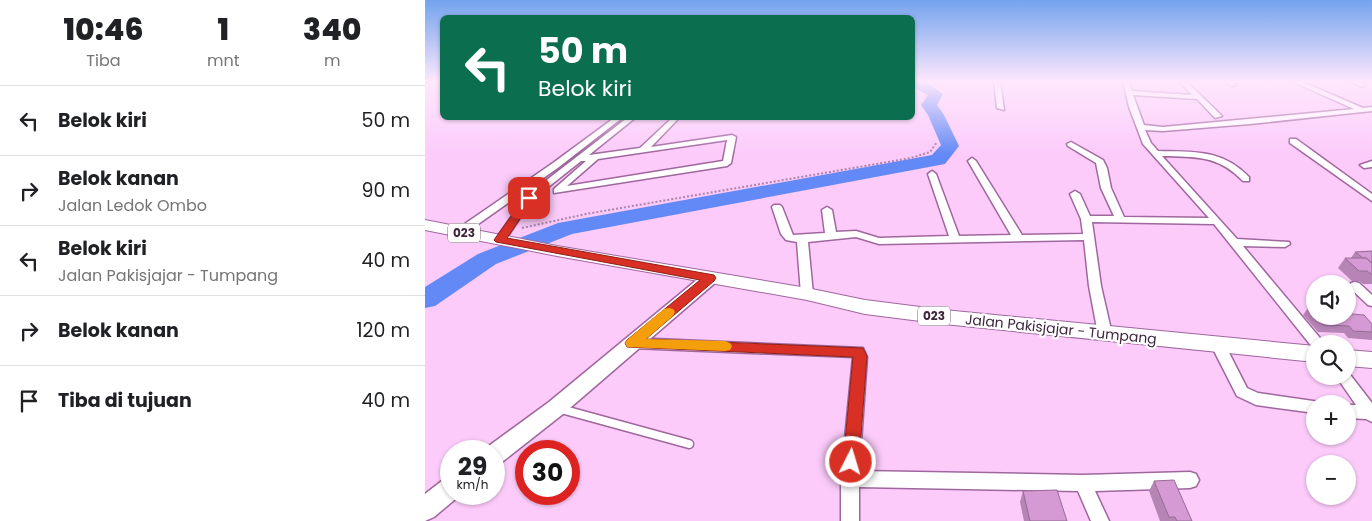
<!DOCTYPE html>
<html lang="id">
<meta charset="utf-8">
<style>
:root{--surface:#fff;--page:#f2f2f2;--text:#202124;--muted:#757577;--line:#e0e0e0}
body{margin:0;font-family:Poppins,sans-serif;background:var(--page);color:var(--text);height:100vh;display:flex;flex-direction:column;font-size:19px;white-space:nowrap}
*{box-sizing:border-box;margin:0}
p{font-size:16px;color:var(--muted)}
.icon{flex:none;width:28px;height:28px;fill:none;stroke:currentColor;stroke-width:2;stroke-linecap:round;stroke-linejoin:round}
.map{position:relative;flex:1;overflow:hidden}
.drawer{display:flex;flex-direction:column;background:var(--surface);width:425px}
.drawer>*{flex:none}
.hud{position:absolute;left:15px;top:15px;width:475px;height:105px;border-radius:8px;box-shadow:0 1px 4px #0004;background:#0b6e4f;color:#fff;overflow:hidden}
.fabs{position:absolute;left:881px;top:275px;display:grid;gap:10px}
.fabs a{display:grid;place-items:center;width:50px;height:50px;border-radius:50%;background:var(--surface);box-shadow:0 1px 4px #0004;font-size:25px}
.speed{position:absolute;left:15px;top:440px;display:flex;gap:10px;font-size:25px;font-weight:700;text-align:center}
.speed>*{display:grid;place-content:center;width:65px;height:65px;border-radius:50%;background:var(--surface);box-shadow:0 1px 4px #0004;line-height:1}
.speed small{font-size:12px;font-weight:400}
.speed .limit{border:8px solid #d22;background:#fff;color:#111}
.pin{position:absolute;display:grid;place-items:center;width:42px;height:42px;color:#fff;margin:-21px;border-radius:10px;box-shadow:0 2px 8px #0006}
.me{position:absolute;width:55px;margin:-28px;rotate:5deg;stroke-linejoin:round;filter:drop-shadow(0 0 4px #0008)}
.turn{display:flex;align-items:center;gap:18px;height:105px;padding:0 15px;font-size:22px}
.turn .icon{width:65px;height:65px;stroke-width:2.5}
.turn b{display:block;font-size:35px;line-height:42px}
.eta{display:flex;justify-content:space-evenly;align-items:center;height:85px;text-align:center}
.eta b{font-size:30px;font-weight:800;line-height:35px}
ul{padding:0;list-style:none}
li{display:flex;align-items:center;gap:15px;height:70px;padding:0 15px;border-top:1px solid var(--line)}
li div{flex:1}
li b{display:block;font-size:19px}
li em{font-style:normal}
main{display:flex;flex:1;min-height:0}
.map>svg:first-child{display:block}
</style>
<main>
<section class="drawer">
<div class="eta">
<div><b>10:46</b><p>Tiba</p></div>
<div><b>1</b><p>mnt</p></div>
<div><b>340</b><p>m</p></div>
</div>
<ul>
<li><svg class="icon" aria-label="left" viewBox="0 0 24 24"><path d="M17 20v-9H6M10 6l-5 5 5 5"/></svg><div><b>Belok kiri</b></div><em>50 m</em></li>
<li><svg class="icon" aria-label="right" viewBox="0 0 24 24"><path d="M7 20v-9h11M14 6l5 5-5 5"/></svg><div><b>Belok kanan</b><p>Jalan Ledok Ombo</p></div><em>90 m</em></li>
<li><svg class="icon" aria-label="left" viewBox="0 0 24 24"><path d="M17 20v-9H6M10 6l-5 5 5 5"/></svg><div><b>Belok kiri</b><p>Jalan Pakisjajar - Tumpang</p></div><em>40 m</em></li>
<li><svg class="icon" aria-label="right" viewBox="0 0 24 24"><path d="M7 20v-9h11M14 6l5 5-5 5"/></svg><div><b>Belok kanan</b></div><em>120 m</em></li>
<li><svg class="icon" aria-label="arrive" viewBox="0 0 24 24"><path d="M6 21V4h12l-3 4 3 4H6"/></svg><div><b>Tiba di tujuan</b></div><em>40 m</em></li>
</ul>
</section>
<div class="map">
<svg width="947" height="521" viewBox="0 0 947 521">
<rect width="100%" height="100%" fill="#fccbfa"/>
<g fill="none" stroke-linecap="round" stroke-linejoin="round">
<!-- river -->
<path fill="#6389f6" fill-rule="evenodd" d="M488,81l13,1 17,12 -6,11 7,10 15,31 -14,18 -373,70 -76,30 -61,42 -10,2v-21l53,-33 80,-31 374,-68 9,-10 -13,-30 -7,-10 7,-10 -15,-8z"/>
<defs>
<path id="lane" d="M136,409l128,35"/>
<path id="street" d="M569,81h6l4,29 -7,-2z
M698,81h6l3,10 60,4 -13,-14h7l36,35 -7,2 -18,-19 -64,-4 11,30 19,2 191,-18 -63,-28h9l63,27 9,-1v4l-122,13 -87,7 -18,-1 6,13 7,8c36,1 64,-2 91,26v4h-6c-25,-26 -47,-24 -81,-25l75,83 52,3 1,2 -5,3 -42,-1 82,98h-10v4h-2l-99,-124 -122,-2 9,64 11,48 -2,3 -5,2 -5,-2 -2,-3 -9,-48 -5,-46 -205,4 -23,-7 -48,5 5,52 -6,4 -4,-1 -2,-3 -4,-52 -11,-2 -5,-6 -9,-27 2,-2h6l2,2 11,28 32,-2 -3,-23 5,-3 5,3 4,22 20,-1 23,7 70,-2 -21,-62 4,-3 4,3 23,62 52,-1 -43,-74 4,-3 4,3 46,74 61,-1 -2,-15 -11,-25 5,-3 5,3 10,22h24l-13,-28 -5,-25 -28,-17 -1,-2 4,-2 32,18 4,8 4,20 13,29 85,1 -66,-74 -14,-37z
M800,81h7l4,4 -5,1z
M925,81h9l6,4 -3,2z
M189,118h8l-63,49 -95,67h-8l-1,-2 1,-2 97,-67z
M202,118h8l-46,37 51,-7 32,-30h7l-28,29 81,-12 4,2 -5,26 -4,3 -173,27v-4l32,-28h-5l-49,39 -28,42h-8l-1,-2 31,-44zM302,140l-4,21 -156,25 31,-27z
M865,139h6l76,55v7l-82,-58z
M947,161v6l-8,1 -4,-3z
M930,282l4,1 13,12v11l-4,-1 -17,-16 -2,-3 2,-3z
M207,338l231,10 4,9 -8,114 224,4 107,-3 6,2 3,6 -3,6 -6,2 -95,3 14,30h-18l-13,-30 -219,-4v34h-18v-42l12,-122 -221,-9 -5,-1 -2,-4 2,-4z
M792,338l5,1 25,49 11,5 62,9 -5,2v9l-59,-8 -19,-9 -27,-53 2,-4z
M923,372l24,31v19l-6,-3 -19,-1v-13h9l-20,-29h11z"/>
<path id="secondary" d="M285,273l6,1 2,4 -2,4 -153,132 -61,48 -8,3v-14h-9l1,-3 63,-46 155,-128z
M26,477v17h9l-1,2 -25,21 -9,4v-27l18,-14z"/>
<path id="primary" d="M0,220l132,26 250,42 58,12 79,10 371,36v16l-371,-38 -79,-10 -58,-14 -250,-44 -132,-26z
M922,350l25,2v16l-25,-2z"/>
</defs>
<!-- lane casing -->
<use href="#lane" stroke="#9f679e" stroke-width="11"/>
<!-- street casing -->
<use href="#street" stroke="#9f679e" stroke-width="3"/>
<!-- secondary casing -->
<use href="#secondary" stroke="#9f679e" stroke-width="3"/>
<!-- primary casing -->
<use href="#primary" stroke="#9f679e" stroke-width="2"/>
<!-- path -->
<path stroke="#ab85aa" stroke-width="2" stroke-dasharray="2 2" stroke-linecap="butt" d="M97,228l64,-14 325,-56 19,-6 7,-10"/>
<!-- lane -->
<use href="#lane" stroke="#fff" stroke-width="8"/>
<!-- street -->
<use href="#street" fill="#fff" fill-rule="evenodd"/>
<!-- secondary -->
<use href="#secondary" fill="#fff" fill-rule="evenodd"/>
<!-- primary -->
<use href="#primary" fill="#fff" fill-rule="evenodd"/>
</g>
<!-- wall -->
<path fill="#b784b6" d="M947,251v33h-9l-4,-3h-7l-14,-13 7,-10h6l4,-6z
M883,308l44,6 20,10v16l-24,-2 -4,-5 -26,-1 -15,-17z
M729,481l38,40h-32l-11,-30z
M598,491l44,30h-43l-4,-19z"/>
<!-- building -->
<path fill="#d59ad4" stroke="#956c94" d="M947,251v12l-6,-5h-3l-8,-6z
M920,258h21l6,5v11h-1l-4,-3h-8z
M883,308h7v8z
M922,310l5,4 12,1 8,9v8l-19,-1 -4,-5 -26,-1 -8,-9h32z
M749,480l18,41h-15l-2,-4h-6l-15,-36z
M632,490l10,31h-37l-7,-30z"/>
<!-- sky -->
<linearGradient id="sky" x2="0" y2="1"><stop stop-color="#73a3ee"/><stop offset="0.53" stop-color="#fee8fd"/><stop offset="1" stop-color="#fee8fd" stop-opacity="0"/></linearGradient>
<rect width="947" height="154" fill="url(#sky)"/>
<!-- route -->
<path fill="#d93025" stroke="#8d1f18" d="M104,195l5,3 -27,40 207,37 2,3 -2,3 -68,58 217,9 4,8 -8,106 -2,5 -6,2 -6,-2 -2,-5 10,-105 -226,-10 -2,-4 2,-3 73,-60 -204,-38 -2,-2 2,-3 30,-41z"/>
<!-- slow -->
<path fill="#f59e0b" d="M244,308l4,1 2,3 -2,4 -27,23 79,2 5,2 2,3 -2,4 -5,1 -98,-4 -2,-4 2,-3 37,-31z"/>
<g text-anchor="middle" stroke-width="4.5" stroke-linejoin="round" paint-order="stroke">
<!-- shield labels -->
<g fill="#fefefe" stroke="#786777" stroke-width="1">
<rect x="23" y="223.5" width="32" height="19" rx="4"/>
<rect x="493" y="306.5" width="32" height="19" rx="4"/>
</g>
<g font-size="12" font-weight="bold" fill="#3e263d">
<text x="39" y="237">023</text>
<text x="509" y="320">023</text>
</g>
<!-- street labels -->
<g font-size="14" fill="#3e263d" stroke="#fefefe">
<text transform="translate(636 329) rotate(6)" y="5">Jalan Pakisjajar - Tumpang</text>
</g>
</g>
</svg>
<div class="fabs">
<a><svg class="icon" aria-label="sound" viewBox="0 0 24 24"><path d="M4 9h4l5-4v14l-5-4H4zM17 9q2 3 0 6"/></svg></a>
<a><svg class="icon" aria-label="search" viewBox="0 0 24 24"><circle cx="10" cy="10" r="6"/><path d="M15 15l6 6"/></svg></a>
<a>+</a>
<a>−</a>
</div>
<div class="speed"><div>29<small>km/h</small></div><div class="limit">30</div></div>
<div class="pin" style="left:104px;top:198px;background:#d93025"><svg class="icon" aria-label="arrive" viewBox="0 0 24 24"><path d="M6 21V4h12l-3 4 3 4H6"/></svg></div>
<svg class="me" style="left:426px;top:462px" viewBox="-20 -20 40 40"><circle r="17" fill="#d93025" stroke="#fff" stroke-width="3"/><path d="M0-11L8 9 0 5-8 9z" fill="#fff"/></svg>
<div class="hud">
<div class="turn"><svg class="icon" aria-label="left" viewBox="0 0 24 24"><path d="M17 20v-9H6M10 6l-5 5 5 5"/></svg><div><b>50 m</b>Belok kiri</div></div>
</div>
</div>
</main>
